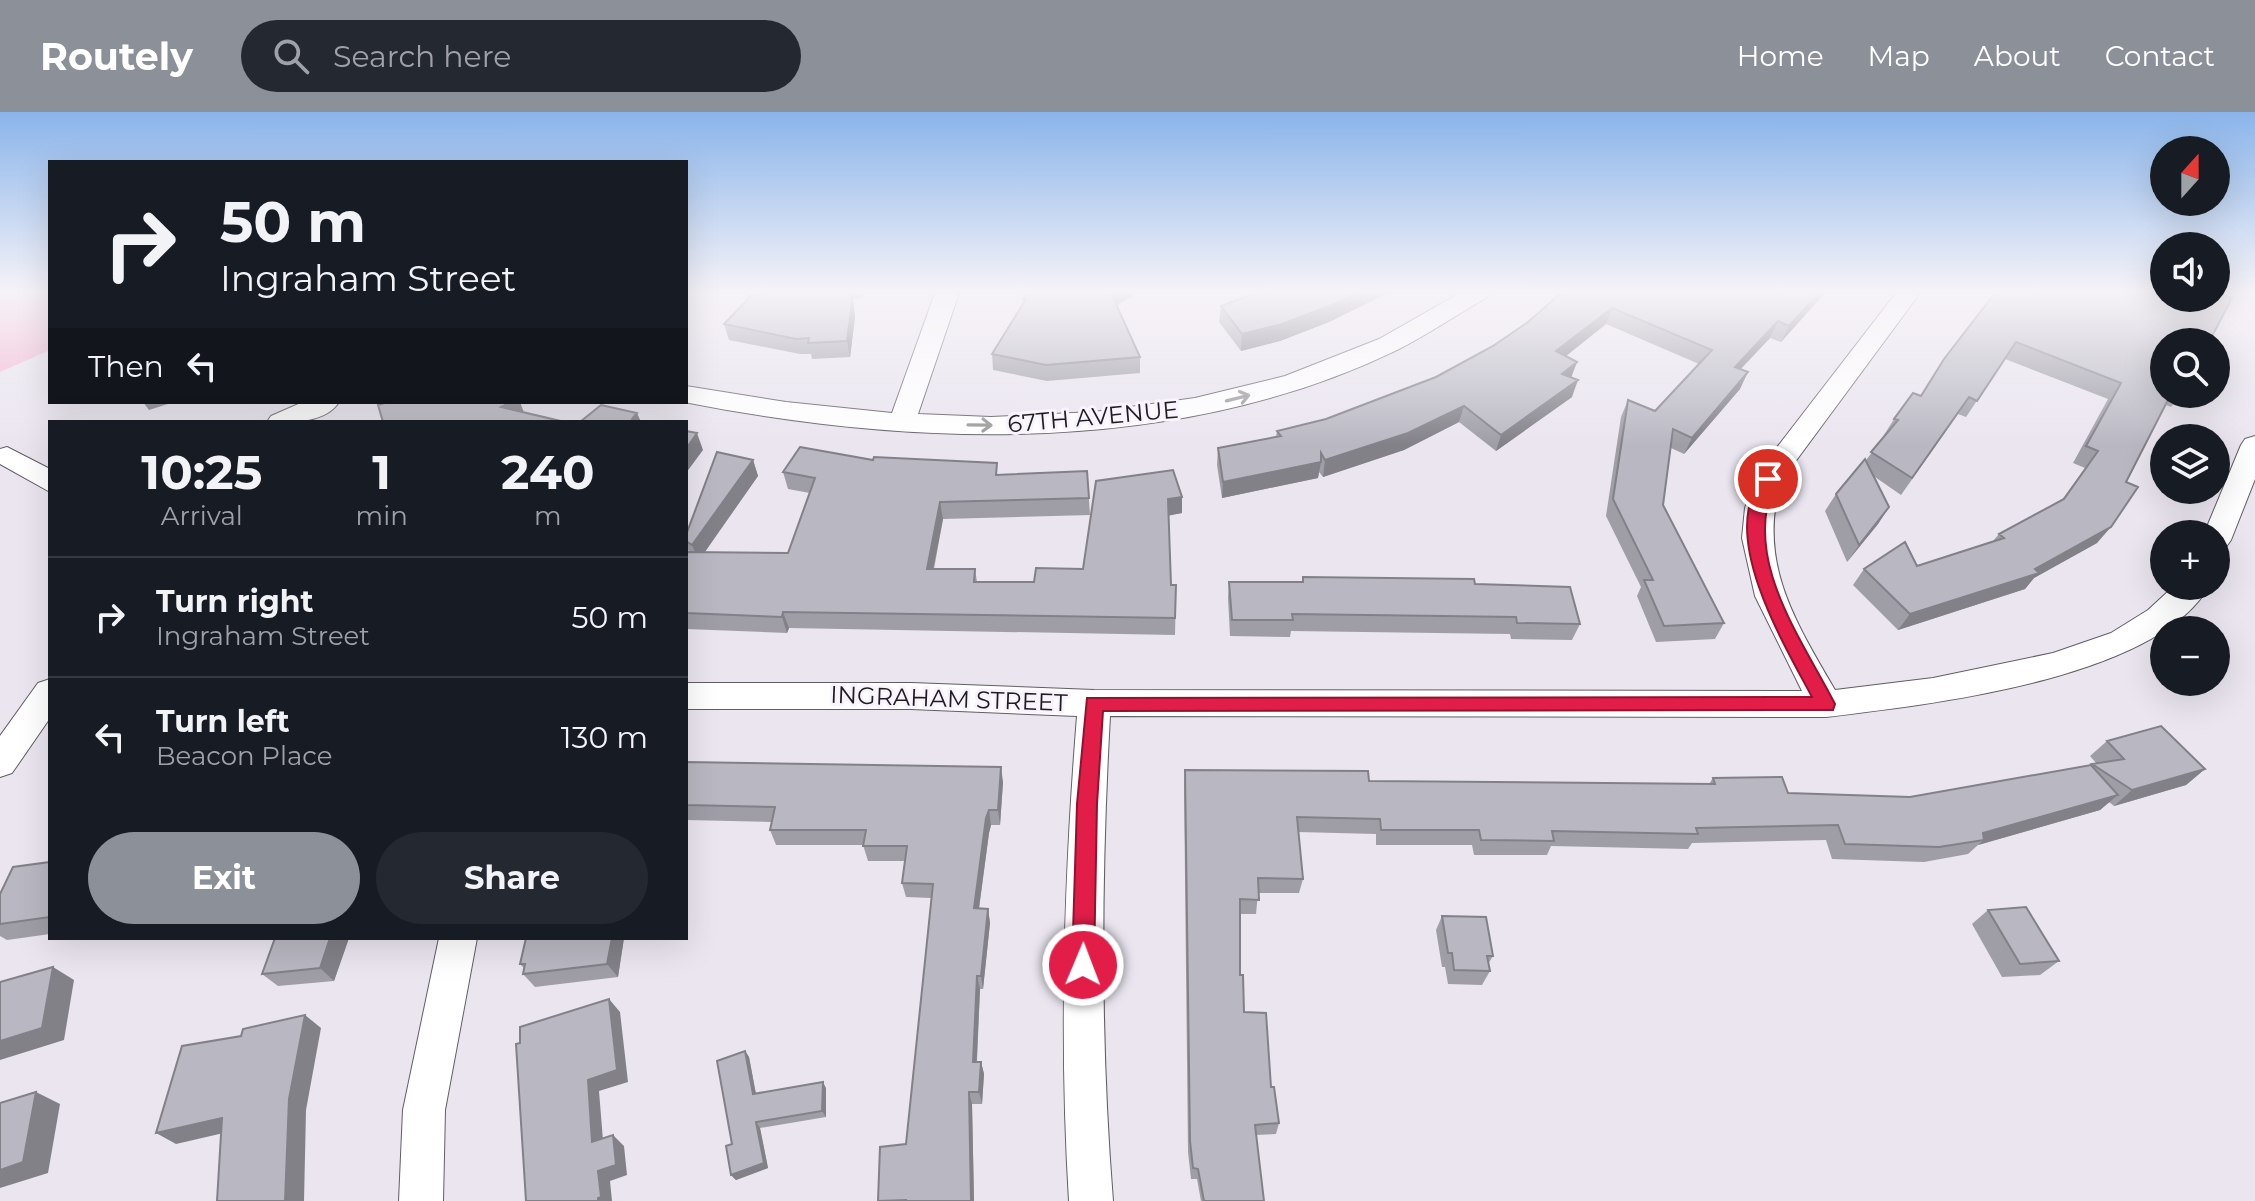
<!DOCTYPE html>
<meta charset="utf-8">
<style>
:root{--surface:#171b24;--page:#242831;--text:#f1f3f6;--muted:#9ea1a6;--line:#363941;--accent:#8c9099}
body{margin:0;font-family:Montserrat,sans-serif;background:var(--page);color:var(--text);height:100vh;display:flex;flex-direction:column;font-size:30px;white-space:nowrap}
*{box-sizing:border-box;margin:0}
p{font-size:26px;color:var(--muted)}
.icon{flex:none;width:44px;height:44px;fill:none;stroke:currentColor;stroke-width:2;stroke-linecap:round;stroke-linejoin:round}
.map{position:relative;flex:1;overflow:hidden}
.drawer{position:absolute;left:48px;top:308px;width:640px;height:520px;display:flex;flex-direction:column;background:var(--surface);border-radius:0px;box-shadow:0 8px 32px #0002}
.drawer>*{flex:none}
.hud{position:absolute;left:48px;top:48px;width:640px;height:244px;border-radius:0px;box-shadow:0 8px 32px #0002;background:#171b24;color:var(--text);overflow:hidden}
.needle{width:52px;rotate:21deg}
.tools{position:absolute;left:2150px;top:24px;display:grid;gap:16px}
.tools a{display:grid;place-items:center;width:80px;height:80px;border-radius:50%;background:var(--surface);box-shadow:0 8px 32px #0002;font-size:40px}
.pin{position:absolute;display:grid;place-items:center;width:68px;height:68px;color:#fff;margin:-34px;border:4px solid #fff;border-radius:50%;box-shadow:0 2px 8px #0007}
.me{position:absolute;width:88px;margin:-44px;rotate:1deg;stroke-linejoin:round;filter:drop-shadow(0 0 6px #0008)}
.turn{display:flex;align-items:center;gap:28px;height:168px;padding:0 40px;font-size:36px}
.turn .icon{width:104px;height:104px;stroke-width:2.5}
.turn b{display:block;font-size:56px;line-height:68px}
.then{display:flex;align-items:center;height:76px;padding:0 40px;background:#0003;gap:16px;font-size:30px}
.eta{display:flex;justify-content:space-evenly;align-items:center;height:136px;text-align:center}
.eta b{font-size:48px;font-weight:700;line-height:56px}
.cta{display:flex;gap:16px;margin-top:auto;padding:16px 40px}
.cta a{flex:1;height:92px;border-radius:48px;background:var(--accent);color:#fff;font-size:32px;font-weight:700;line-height:92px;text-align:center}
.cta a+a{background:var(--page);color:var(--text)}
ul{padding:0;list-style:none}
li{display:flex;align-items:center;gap:24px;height:120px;padding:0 40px;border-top:2px solid var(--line)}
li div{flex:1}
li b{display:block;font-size:30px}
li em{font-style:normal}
header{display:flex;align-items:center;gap:48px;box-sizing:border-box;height:112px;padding:0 40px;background:var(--accent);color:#fff}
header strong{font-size:38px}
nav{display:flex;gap:44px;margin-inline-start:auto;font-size:28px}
.search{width:560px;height:72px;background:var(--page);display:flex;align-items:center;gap:20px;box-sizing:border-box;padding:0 28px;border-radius:44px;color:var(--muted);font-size:30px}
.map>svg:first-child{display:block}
</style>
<header>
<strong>Routely</strong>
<div class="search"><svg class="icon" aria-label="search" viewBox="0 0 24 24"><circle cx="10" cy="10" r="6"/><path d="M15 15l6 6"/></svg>Search here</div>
<nav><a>Home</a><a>Map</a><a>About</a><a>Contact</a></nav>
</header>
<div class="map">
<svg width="2255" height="1089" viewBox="0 0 2255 1089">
<rect width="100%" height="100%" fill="#eae5ef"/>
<!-- green -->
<path fill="#f5b5d0" d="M0,181h50v57l-50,22z"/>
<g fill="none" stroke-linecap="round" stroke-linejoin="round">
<defs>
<path id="minor" d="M935,181h24l-41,121 73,3 103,-5 101,-14 90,-22 94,-37 81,-46h29l-3,5c-30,17 -59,37 -89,52 -219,106 -480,98 -713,52l2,-16 100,16 106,11z
M1896,181h24l-139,188c-24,81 14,140 54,209l98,-12 120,-25 58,-20 37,-23 26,-24h35c-53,94 -284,119 -383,131l-716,-1c-9,162 -10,323 3,485h-44c-10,-162 -5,-323 8,-485l-166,-7h-225v-26h225l183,7 708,1 -47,-95 -13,-58 3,-30 13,-36z
M303,290h36c-14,22 -49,20 -72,20l4,-6z
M2255,324v43l-24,61 -5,7 -10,4v-17h-12l37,-89 4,-6z
M7,335l43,22v23l-50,-28v-15z
M50,567v39l-38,55 -12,4v-41l38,-53z
M439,826h38l-32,172 -2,91h-44l4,-91z"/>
</defs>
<!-- minor casing -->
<use href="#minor" stroke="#615d65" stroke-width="2"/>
<!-- minor -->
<use href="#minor" fill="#fff" fill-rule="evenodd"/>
</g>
<!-- wall -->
<path fill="#9f9ea7" d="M754,181h110l-4,6h-7l2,18 -5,40 -38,2 -1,-5h-11l-71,-14 -5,-16z
M1025,181h110l-1,2 -17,10 23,52v16l-93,8 -54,-11 -1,-16 31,-50v-5z
M1256,181h132l-59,29 -49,19 -39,10 -22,-29 2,-16z
M1561,181h264l-44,49 -11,-4 -29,31 -1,20 -56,65 -13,-6 -8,57 61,118 -9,16 -59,3 -19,-46 4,-9 -35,-71 15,-99 7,-17 27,11 44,-47 -93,-40 -40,32 11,6 -6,15 1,20 -76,54 -37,-29 -55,28 -81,27 -4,-5 -1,6 -96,20 -5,-33 1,-17 58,-11 1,-6 49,-12 110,-42 57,-31 35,-24z
M2176,186h40l-52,96h18l-11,13 -5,-2 -40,77 -29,61 -63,35 -9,11 -127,41 -45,-45 11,-16 53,-3 76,-25 6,-7 62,-33 24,-33 -12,-5 35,-64 -103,-40 -39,58 -8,-3 -57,81 -26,-18 14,30 -11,17 -31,38 -22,-51 11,-17 30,-34 19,-24 -1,-1 10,-16 27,-23 23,-37 230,-58z
M753,348l5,16 -53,76 83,1 22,-60 -22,-4 -5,-17 90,-12 125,15 89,-4 3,44 -147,4 -9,50h41l2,13h57l49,-13 13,-88 86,32 -14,2 3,70h5l-1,50 -386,-7 -2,5 -101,-4v-77h3l-3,-7v-10z
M1303,465l172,7 105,40 -8,16 -61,-1 -1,-5 -219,-3 -1,6 -60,-1 -2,-38 1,-16h73z
M2107,629l98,28 -19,16 -72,21 -5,-4 -9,8 -122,35 -10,9 -44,8 -92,-3 -6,-19 -134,3 -4,6 -137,-3 -4,9h-73l-2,-10h-96v-11l-78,-2 5,47 -4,14h-41l-2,21h-16v61l4,37 27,75 8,36 -3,11 -20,1 8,66h-63l-4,-22h-6l-3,-27 -4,-367 1,-15 184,11 340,3 4,-6 75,15 122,4 182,-32 5,-1 -7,-8z
M686,650l317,20 -3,43h-9l-2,8 -10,76h9l2,14 -7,66h-3l-3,73h4l3,12 -2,30h-10l2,97h-96l28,-57 25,-246 -25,-1 -4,-14 3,-22h-37l-5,-16h-87l-6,-15 2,-8 -86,-2z
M50,750v72l-43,6 -7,-4v-42z
M1988,798l71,51 -19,14 -38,2 -30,-53z
M1442,804l51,40 -5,8 2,7 -8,14 -34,-1 -3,-17h-3l-6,-37z
M275,826h74l-15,43 -56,5 -16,-12z
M526,826h98l-6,39 -83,10 -12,-13 1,-6 -4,-4z
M745,939l4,6 7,37 70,-6v29l-66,11 8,40 -32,12 -5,-5 1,-31z"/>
<!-- shaded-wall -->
<path fill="#828188" d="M851,181h1l1,6 2,18 -5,40 -3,-16z
M1111,181h24l-1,2 -23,13z
M1357,181h31l-59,29 -49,19 -39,10 1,-17z
M1819,181h6l-44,49 8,-16z
M1612,196l-6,16 -55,44 5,-17z
M1778,209l-8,17 -43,45 8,-16z
M1577,250l-6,16 -9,-4z
M1748,260l-8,17 -56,65 8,-16z
M1578,268l-6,17 -76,54 5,-16z
M143,290h31l-25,8z
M511,290h9l5,13 -24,-8z
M1464,294l-5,16 -55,28 -81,27 2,-17z
M637,301l4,9 -9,-3z
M697,321l6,17 -17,23v-24z
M753,348l5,16 -59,84 -7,-15z
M1321,350l-3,16 -96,20 1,-16z
M1182,385v16l-15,3 1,-17z
M940,390l3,17 -13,66 -3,-16z
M1889,395l-11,17 -31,38 12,-17z
M2111,415l-14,16 -63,35 -9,11 -127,41 12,-16 125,-45z
M783,500l6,16 -2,5 -5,-16z
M1001,655l2,15 -3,43 -2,-15z
M2205,657l-19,16 -72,21 18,-16z
M2118,683l-18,15 -122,35 6,-5 -1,-7z
M989,698l2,15 -2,8 -12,89 -3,-14 12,-90z
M988,797l2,14 -7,66 -2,-13z
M330,826h19l-15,43 -14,-13z
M612,826h12l-6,39 -11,-13z
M53,855l21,13 -10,60 -64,20v-19z
M977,864l3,13 -4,85 -3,-12z
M609,887l11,13 8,70 -29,9 5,62 -12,-11 -4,-62z
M305,903l16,13 -15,82 -2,91h-19l4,-102z
M745,939l4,6 8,43 -4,-6z
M981,950l3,12 -2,30 -3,-12z
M823,970l3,6v29l-4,-6z
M36,980l24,12 -12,69 -48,15v-18z
M969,980l3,12 2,97h-3z
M222,1006l19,11 -65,15 -20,-11z
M756,1010l4,6 8,40 -32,12 -5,-5z
M613,1023l11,11 3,29 -17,6 2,20h-14v-30z"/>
<!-- building -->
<path fill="#b9b8c2" stroke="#828188" stroke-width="2" d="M754,181h97l1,9 -5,39 -39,2 1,-5 -13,1 -72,-15z
M1025,181h86l29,64 -94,8 -54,-11 34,-55h-3z
M1256,181h101l-25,12 -50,19 -40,10 -21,-28z
M1561,181h258l-30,33 -11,-5 -43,46 13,5 -56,66 -19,-9 -10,76 61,118 -60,3 -20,-46h9l-40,-81 15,-99 27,11 57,-61 -100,-42 -56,43 21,11 -15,12 16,6 -77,55 -37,-29 -56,27 -83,27 -4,-7v9l-98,20 -5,-34 63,-12 -4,-5 49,-12 110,-42 57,-31 35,-24z
M1995,181h157l25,9 2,-4h37v-5l16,5 -23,44h-45v52h7l-45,88 12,5 -27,40 -76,42 4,4 -129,41 -46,-45 41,-27 12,24 87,-28 -5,-4 65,-35 34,-48 -12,-5 35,-63 -105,-41 -39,59 -8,-4 -57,81 -41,-26 27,-32 -4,-1 19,-26 8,3 23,-37z
M388,290h48l1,1 12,-1h62l-10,5 64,15h-182l-5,-17z
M601,293l36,8 -5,6 12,3h-64z
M686,319l11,2 -11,16z
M800,335l73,13 1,-3 123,6 -1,12 91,-4 2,27 -149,4 -13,67h48l-1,13h60l2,-14 47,1 13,-88 77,-11 9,27 -14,2 3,86h5l-1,33 -392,-6 -1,5 -96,-4v-61l102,1 27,-75 -32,-6z
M717,340l36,8 -61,85 -6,-4v-6z
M1865,347l24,48 -30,38 -23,-51z
M1303,465l171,2 1,5 95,3 10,37 -63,-1 -1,-6 -224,-3 1,6h-61l-3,-38h74z
M2161,614l44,43 -73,21 -40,-26 32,-5 -17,-18z
M686,650l315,5 -3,43h-9l-3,8 -12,90 14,1 -7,67h-4l-4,86h8l-2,30h-10l2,109h-65v-1l-28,1 2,-54 26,-3 27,-260 -31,-1 5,-37h-44l3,-16h-96l5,-23 -89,-2z
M2091,653l27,30 -135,38 1,7 -45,7 -94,-3 -7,-19 -142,3 2,6 -146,-3 2,10 -73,-1 -2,-10h-98l-1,-11 -83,-2 6,62 -45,-1 1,22 -19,-1v76h3l1,37 22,1 5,74h3l5,36 -24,2 9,76h-60l-6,-32 -5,-1 -3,-27 -5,-371 183,1 1,10 346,3 -2,-6 69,-1 6,16 122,4z
M50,750v55l-50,7v-30l13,-27z
M2026,795l33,54 -39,3 -32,-54z
M1442,804l44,1 7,39h-6l3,15 -36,-1 -2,-17h-4z
M275,826h55l-10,30 -58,6z
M526,826h86l-5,26 -84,10 2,-10h-5z
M53,855l-11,61 -42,13v-59z
M609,887l8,71 -29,10 4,62 21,-7 3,30 -18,6 3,26 -3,1v3h-72l-10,-157 4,-1v-16z
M305,903l-16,84 -4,102h-68l5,-83 -66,15 26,-87 59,-10 2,-7z
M745,939l8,43 70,-12 -1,29 -66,11 8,41 -33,12 -5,-29 6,-2 -15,-83z
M36,980l-13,70 -23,8v-67z"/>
<!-- one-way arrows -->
<defs><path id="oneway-shaft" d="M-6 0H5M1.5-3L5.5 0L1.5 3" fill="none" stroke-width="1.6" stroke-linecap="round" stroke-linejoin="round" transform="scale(2)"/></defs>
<g stroke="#9a999a">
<use href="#oneway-shaft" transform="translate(1238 286) rotate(-14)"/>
<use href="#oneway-shaft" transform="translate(980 313) rotate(1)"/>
</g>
<!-- sky -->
<linearGradient id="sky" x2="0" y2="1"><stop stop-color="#8ab4ea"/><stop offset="0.54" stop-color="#f6f3f8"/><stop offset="1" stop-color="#f6f3f8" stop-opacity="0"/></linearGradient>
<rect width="2255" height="333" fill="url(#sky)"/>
<!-- route -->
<path fill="#e11d48" stroke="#92132f" stroke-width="2" d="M1768,361l8,6c-36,78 24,157 59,225l-2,6 -730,1 -6,93 -3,161 -3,8 -8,3 -8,-3 -3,-8 5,-161 10,-106 725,-1c-27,-51 -85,-147 -58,-205 4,-8 5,-16 14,-19z"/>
<g text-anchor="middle" stroke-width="6" stroke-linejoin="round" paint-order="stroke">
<!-- street labels -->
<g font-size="24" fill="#1e1c1f" stroke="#f8f3fc">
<text transform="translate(1093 305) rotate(-5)" y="8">67TH AVENUE</text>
<text transform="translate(949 587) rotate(2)" y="8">INGRAHAM STREET</text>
</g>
</g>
</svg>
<div class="tools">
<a><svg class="needle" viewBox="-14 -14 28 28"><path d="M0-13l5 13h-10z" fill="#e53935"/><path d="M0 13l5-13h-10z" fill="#9ea1a6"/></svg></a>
<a><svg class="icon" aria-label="sound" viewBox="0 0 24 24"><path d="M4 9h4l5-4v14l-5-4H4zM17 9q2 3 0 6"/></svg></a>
<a><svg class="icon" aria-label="search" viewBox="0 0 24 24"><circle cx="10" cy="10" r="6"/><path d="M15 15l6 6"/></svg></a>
<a><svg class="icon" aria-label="layers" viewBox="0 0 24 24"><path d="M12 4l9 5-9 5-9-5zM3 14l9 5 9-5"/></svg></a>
<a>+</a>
<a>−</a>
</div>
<div class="pin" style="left:1768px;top:367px;background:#d93025"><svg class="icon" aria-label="arrive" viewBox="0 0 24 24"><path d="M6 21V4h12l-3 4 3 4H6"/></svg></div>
<svg class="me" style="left:1083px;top:853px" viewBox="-20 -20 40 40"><circle r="17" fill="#e11d48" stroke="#fff" stroke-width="3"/><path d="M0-11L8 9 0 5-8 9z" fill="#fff"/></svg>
<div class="hud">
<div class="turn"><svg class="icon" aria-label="right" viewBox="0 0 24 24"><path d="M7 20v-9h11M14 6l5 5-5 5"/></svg><div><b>50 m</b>Ingraham Street</div></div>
<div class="then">Then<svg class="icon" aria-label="left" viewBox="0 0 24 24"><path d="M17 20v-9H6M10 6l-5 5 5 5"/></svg></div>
</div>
<section class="drawer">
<div class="eta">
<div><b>10:25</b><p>Arrival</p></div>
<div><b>1</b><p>min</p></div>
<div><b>240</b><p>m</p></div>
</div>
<ul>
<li><svg class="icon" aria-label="right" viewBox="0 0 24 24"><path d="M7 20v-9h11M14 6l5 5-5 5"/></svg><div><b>Turn right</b><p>Ingraham Street</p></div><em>50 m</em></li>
<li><svg class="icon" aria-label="left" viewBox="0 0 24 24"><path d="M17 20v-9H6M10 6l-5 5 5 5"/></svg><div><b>Turn left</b><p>Beacon Place</p></div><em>130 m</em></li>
</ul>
<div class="cta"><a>Exit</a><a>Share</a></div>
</section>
</div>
